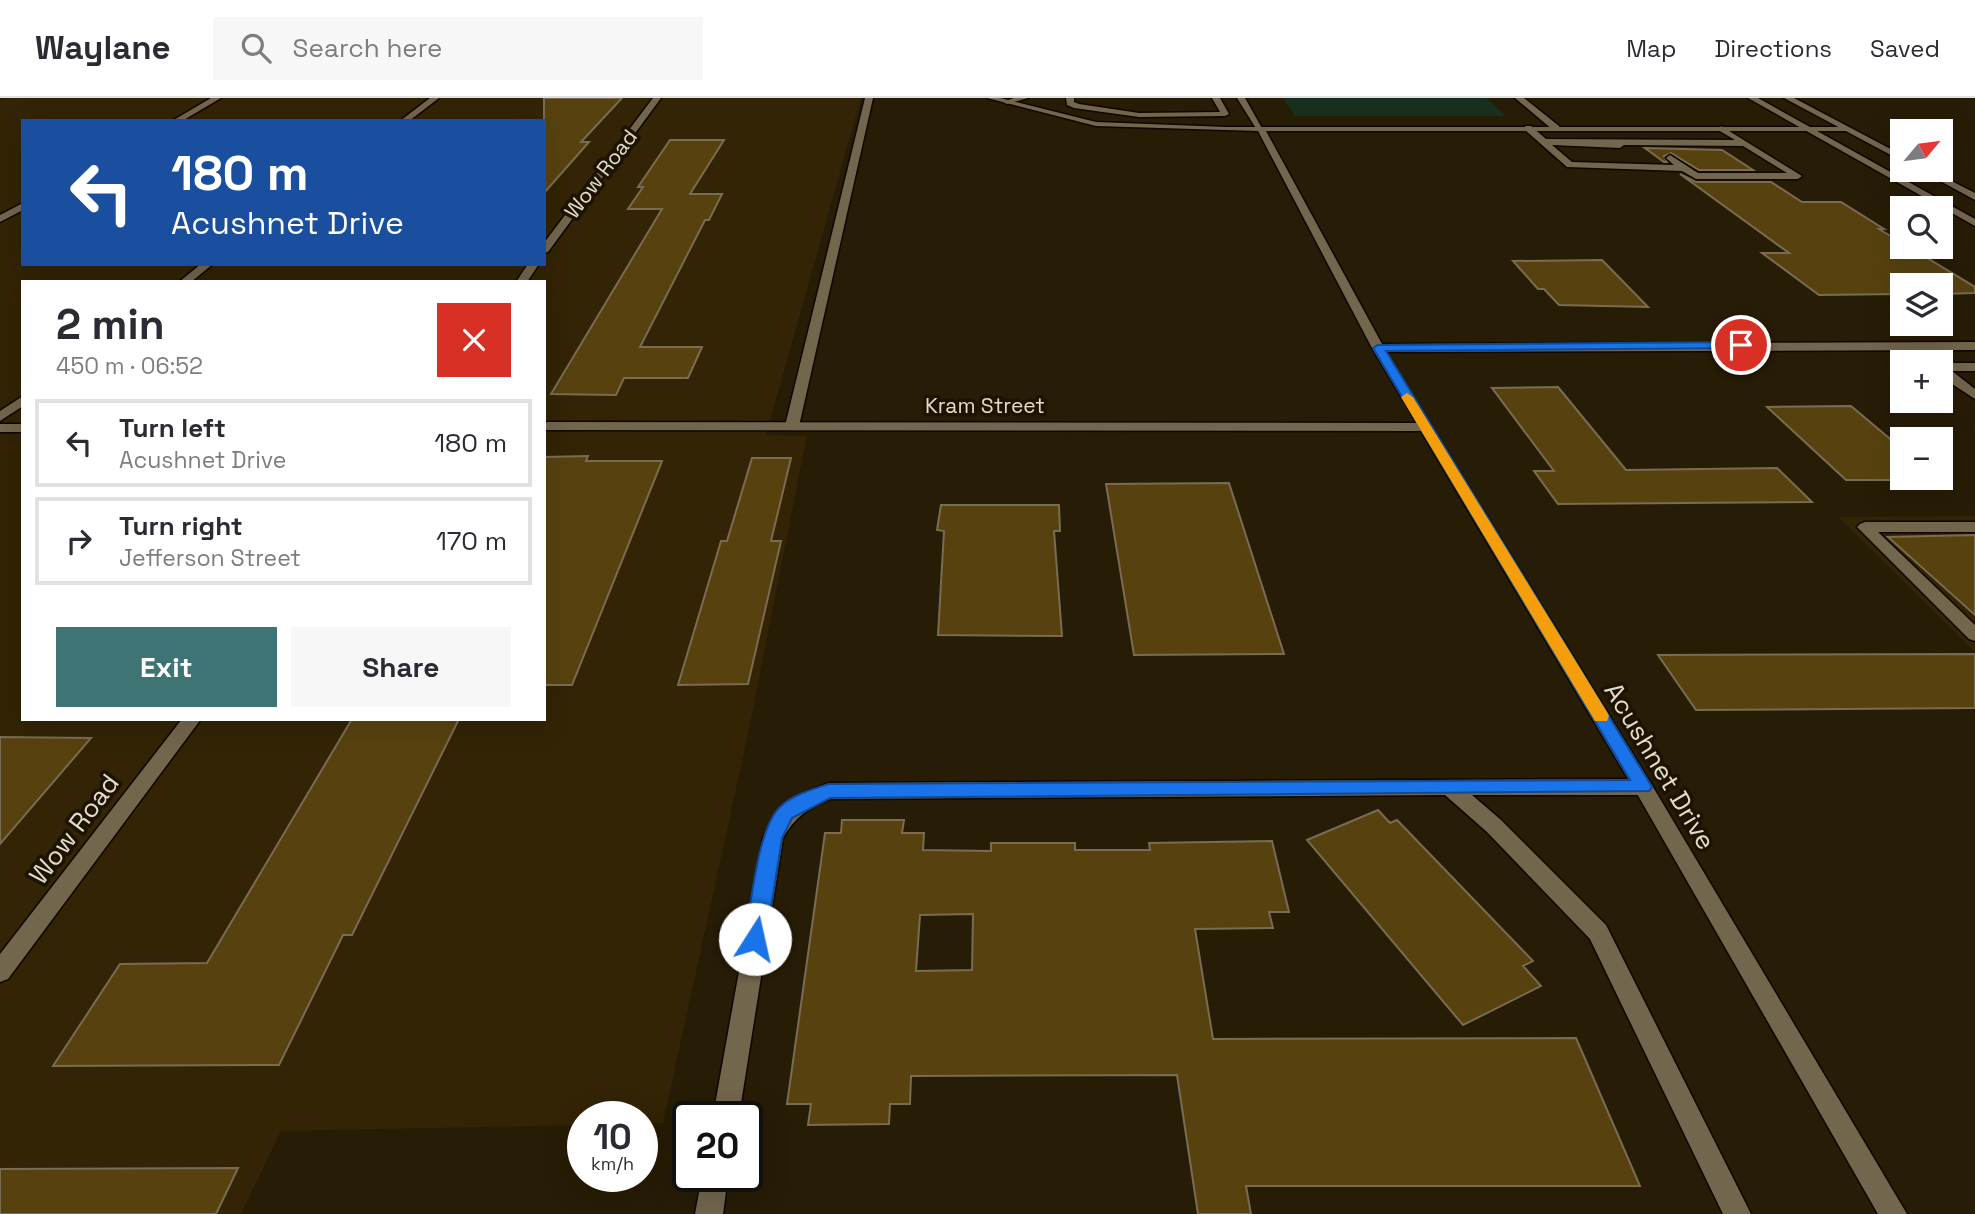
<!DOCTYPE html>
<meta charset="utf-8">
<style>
:root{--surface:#fff;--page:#f7f7f7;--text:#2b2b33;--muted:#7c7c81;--line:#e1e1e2;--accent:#3e7474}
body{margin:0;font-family:"Space Grotesk",sans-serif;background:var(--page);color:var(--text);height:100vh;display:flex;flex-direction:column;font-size:26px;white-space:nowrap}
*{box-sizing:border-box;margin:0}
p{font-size:23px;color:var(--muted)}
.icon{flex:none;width:38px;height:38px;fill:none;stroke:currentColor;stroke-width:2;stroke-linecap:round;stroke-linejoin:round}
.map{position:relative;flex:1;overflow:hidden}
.details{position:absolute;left:21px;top:182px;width:525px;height:441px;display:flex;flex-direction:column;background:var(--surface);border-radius:0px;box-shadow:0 7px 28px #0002}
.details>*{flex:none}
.hud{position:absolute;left:21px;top:21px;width:525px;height:147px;border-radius:0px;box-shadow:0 7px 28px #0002;background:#1a4fa0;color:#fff;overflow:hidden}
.needle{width:46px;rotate:61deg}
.fabs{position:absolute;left:1890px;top:21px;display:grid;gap:14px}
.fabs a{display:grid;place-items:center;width:63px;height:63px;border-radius:0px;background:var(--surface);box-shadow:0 7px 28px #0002;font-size:35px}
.speed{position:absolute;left:567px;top:1003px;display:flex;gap:14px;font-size:35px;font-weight:700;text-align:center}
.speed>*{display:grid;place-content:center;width:91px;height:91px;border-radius:50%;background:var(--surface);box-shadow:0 7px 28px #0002;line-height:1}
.speed small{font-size:18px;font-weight:400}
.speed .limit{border:4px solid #111;border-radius:10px;background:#fff;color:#111}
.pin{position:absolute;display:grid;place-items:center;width:60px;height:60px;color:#fff;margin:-30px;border:4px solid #fff;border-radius:50%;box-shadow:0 2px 7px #0007}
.me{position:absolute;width:77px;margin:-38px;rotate:10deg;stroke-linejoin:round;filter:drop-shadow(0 0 5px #0008)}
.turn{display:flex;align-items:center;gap:24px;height:147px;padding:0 35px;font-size:32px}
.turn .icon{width:91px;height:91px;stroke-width:2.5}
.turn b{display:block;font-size:49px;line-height:60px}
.round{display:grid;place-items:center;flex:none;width:74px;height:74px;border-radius:0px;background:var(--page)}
.summary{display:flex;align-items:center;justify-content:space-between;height:119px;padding:0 35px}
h1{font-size:42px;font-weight:700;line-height:52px}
.primary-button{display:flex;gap:14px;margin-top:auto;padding:14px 35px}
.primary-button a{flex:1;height:80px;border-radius:0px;background:var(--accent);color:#fff;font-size:28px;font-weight:700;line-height:80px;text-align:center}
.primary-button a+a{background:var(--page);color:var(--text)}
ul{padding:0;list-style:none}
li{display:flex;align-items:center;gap:21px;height:88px;margin:0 14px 10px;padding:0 21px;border:4px solid var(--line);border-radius:0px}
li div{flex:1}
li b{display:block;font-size:26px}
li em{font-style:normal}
header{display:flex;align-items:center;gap:42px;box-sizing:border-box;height:98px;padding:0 35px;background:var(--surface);border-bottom:2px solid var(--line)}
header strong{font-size:33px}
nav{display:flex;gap:38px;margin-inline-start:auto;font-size:24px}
.search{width:490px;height:63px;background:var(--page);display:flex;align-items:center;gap:18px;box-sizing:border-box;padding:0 24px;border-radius:0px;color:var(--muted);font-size:26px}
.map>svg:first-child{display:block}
</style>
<header>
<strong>Waylane</strong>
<div class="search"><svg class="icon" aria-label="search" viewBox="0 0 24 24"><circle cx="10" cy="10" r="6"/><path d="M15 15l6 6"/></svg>Search here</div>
<nav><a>Map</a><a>Directions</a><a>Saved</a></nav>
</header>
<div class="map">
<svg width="1975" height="1116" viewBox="0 0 1975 1116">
<rect width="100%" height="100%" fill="#271c05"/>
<!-- built -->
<path fill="#322404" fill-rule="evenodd" d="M7,0h854l-95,337 41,1 -60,303 -84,384h-21v-7h-59v9l-302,6 -40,83h-241v-1113zM23,23h521v143h-521zM23,184h521v437h-521z
M1975,418v136l-137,-135z"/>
<!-- green -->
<path fill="#16301d" d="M1283,0h203l20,18h-211z"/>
<!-- building -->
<path fill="#57420f" stroke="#796c53" stroke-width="2" fill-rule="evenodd" d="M544,0h78l-41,44h8l-45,51z
M670,42h54l-34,54h32l-13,26h-4l-65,127h62l-14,31h-64l-8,17 -65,-1 111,-185h-34l15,-22h-5z
M1645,50l77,2 31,20h-54l-28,-17 -7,3 3,6h-3z
M1680,76l16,8h75l31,20h39l43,27h-5l23,14v4h7l66,40v6l-34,1v-9h-39v9l-83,1 -57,-42h27z
M1602,162l46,47 -89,-2 -15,-16h-6l-25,-28z
M1558,289l68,83 151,-2 35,34 -254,2 -24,-33h20l-62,-83z
M1851,308l51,43v31h-56l-79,-73z
M588,358l-2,5h76l-90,224h-28v-228z
M752,360h39l-20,83h10l-33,143 -70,1 43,-144h6z
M1229,385l55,171 -150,1 -28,-171z
M941,407h118l1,26h-6l8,105 -124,-1 6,-104 -7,-1z
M1975,437v80l-87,-78z
M1975,556v54l-279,2 -38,-55z
M352,621h107l-107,216h-9l-64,130 -226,1 67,-102 87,-1z
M0,639l91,1 -91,106z
M1378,712l12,13 7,-3 136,141 -10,5 18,20 -78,39 -156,-185z
M842,722h62l-2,13h22l-1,17 68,1v-8h84v7h75l-1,-7 123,-2 17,71h-20l4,16 -78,1 18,110 363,-1 64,148h-394l5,28h-53l-21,-139 -266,1 -1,28h-20l-1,20 -81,1 3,-21h-24l38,-271h16zM973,816l-1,56 -56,1 4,-56z
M238,1070l-22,46h-216v-45z"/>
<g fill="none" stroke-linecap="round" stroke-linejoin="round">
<defs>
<path id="service" d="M865,0h8l-74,328 -7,4 -7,-4z
M1014,0h14l-21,6 -4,-2z
M1066,0h8v4l5,2 60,9 81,-1 -8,-14h8l9,16 -4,2 -86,1 -65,-9 -7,-3z
M1237,0h8l18,32h-6z
M1515,0h9l35,28v4h-6z
M1525,28h6l15,13 189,1 -17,-10 3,-4 81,50 -4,3h-102l-14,-8 -115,-4 -42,-37zM1552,47l68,3 4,-3 119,1 44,27h-89l-28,-18 -4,3 8,7 -102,-3z
M1922,244l32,21h21v8h-23l23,18v10l-29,-19 -5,-7v-11h-4l-21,-16z
M1865,424h110v10h-97l97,93v16l-6,-2 -112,-112 3,-3z
M1643,681l7,3 3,5 -3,5 -7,3h-171l29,25 105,105 145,289h-28l-133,-275 -103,-107 -42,-37 -615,4c-21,8 -36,19 -47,39l-44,278h-26l50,-278c16,-30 33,-44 66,-55z
M702,1078h26l-5,38h-28z"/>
<path id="minor" d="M211,0h10l-39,23h-10z
M430,0h9l-30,23h-9z
M653,0h8l-113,154 -4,1v-10z
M987,0h13l96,24 130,5h623l-3,4h-580l116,213 593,-2v8l-589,2 264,430 257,432h-29l-242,-422 -215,-361 -877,-1v-8l873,1 -45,-75 -114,-217 -162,-5z
M23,105v7l-23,12v-7z
M201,166h12l-22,18h-12z
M528,166h11l-12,18h-11z
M23,298v10l-23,15v-10z
M0,326h23v8h-23z
M182,621h19l-193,260 -8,3v-28z"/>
<path id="secondary" d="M1748,0h10l217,121v7z
M1784,0h10l108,57v6z
M1920,72h10l45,23v7z"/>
</defs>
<!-- service casing -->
<use href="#service" stroke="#100600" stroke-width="3"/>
<!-- minor casing -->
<use href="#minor" stroke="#100600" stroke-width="3"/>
<!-- secondary casing -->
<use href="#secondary" stroke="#100600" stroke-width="3"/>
<!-- service -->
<use href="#service" fill="#72664d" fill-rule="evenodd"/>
<!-- minor -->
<use href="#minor" fill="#72664d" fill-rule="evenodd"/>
<!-- secondary -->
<use href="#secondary" fill="#72664d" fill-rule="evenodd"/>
</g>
<!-- route -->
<path fill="#1a73e8" stroke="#114b97" stroke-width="2" d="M1741,244l5,3 -2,3 -358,3 263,431 3,5 -3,4 -819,7 -38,20 -10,20 -16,101 -3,6 -8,3 -7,-3 -3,-6c6,-32 12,-110 35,-132 12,-12 33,-18 49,-23l801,-4 -257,-432 5,-3z"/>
<!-- slow -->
<path fill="#f59e0b" d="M1407,295l6,4 194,315 2,4 -2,5h-12l-194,-324z"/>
<g text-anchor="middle" stroke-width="7" stroke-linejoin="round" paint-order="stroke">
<!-- far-street labels -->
<g font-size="21" fill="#e3dcce" stroke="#1d1300">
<text transform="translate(601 76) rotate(-53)" y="7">Wow Road</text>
<text x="985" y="315">Kram Street</text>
</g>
<!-- street labels -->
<g font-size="26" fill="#e3dcce" stroke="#1d1300">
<text transform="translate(1660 668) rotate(59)" y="9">Acushnet Drive</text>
<text transform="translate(74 731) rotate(-53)" y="9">Wow Road</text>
</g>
</g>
</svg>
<div class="fabs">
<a><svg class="needle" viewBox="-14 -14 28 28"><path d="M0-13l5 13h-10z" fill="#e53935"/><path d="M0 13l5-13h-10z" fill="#7c7c81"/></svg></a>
<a><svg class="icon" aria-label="search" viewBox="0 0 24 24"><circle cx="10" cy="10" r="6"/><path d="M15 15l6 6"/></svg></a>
<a><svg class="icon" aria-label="layers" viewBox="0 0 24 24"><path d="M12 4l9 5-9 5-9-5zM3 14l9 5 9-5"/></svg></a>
<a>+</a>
<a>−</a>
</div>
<div class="speed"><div>10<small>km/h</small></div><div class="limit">20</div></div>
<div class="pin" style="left:1741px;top:247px;background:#d93025"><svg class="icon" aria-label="arrive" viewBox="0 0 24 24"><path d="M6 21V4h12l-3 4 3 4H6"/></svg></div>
<svg class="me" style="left:755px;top:841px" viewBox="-20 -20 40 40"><circle r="19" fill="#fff"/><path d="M0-13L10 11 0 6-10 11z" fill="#1a73e8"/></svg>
<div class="hud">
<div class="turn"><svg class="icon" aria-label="left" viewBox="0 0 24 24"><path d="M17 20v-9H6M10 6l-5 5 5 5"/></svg><div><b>180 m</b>Acushnet Drive</div></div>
</div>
<section class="details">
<div class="summary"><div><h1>2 min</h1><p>450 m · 06:52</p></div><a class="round" style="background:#d93025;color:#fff"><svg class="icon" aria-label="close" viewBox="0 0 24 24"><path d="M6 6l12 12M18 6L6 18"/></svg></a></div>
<ul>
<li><svg class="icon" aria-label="left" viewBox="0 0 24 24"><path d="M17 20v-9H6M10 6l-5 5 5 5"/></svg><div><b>Turn left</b><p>Acushnet Drive</p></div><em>180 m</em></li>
<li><svg class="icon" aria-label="right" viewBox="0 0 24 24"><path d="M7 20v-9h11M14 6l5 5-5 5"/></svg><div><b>Turn right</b><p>Jefferson Street</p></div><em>170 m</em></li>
</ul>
<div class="primary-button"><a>Exit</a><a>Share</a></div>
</section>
</div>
